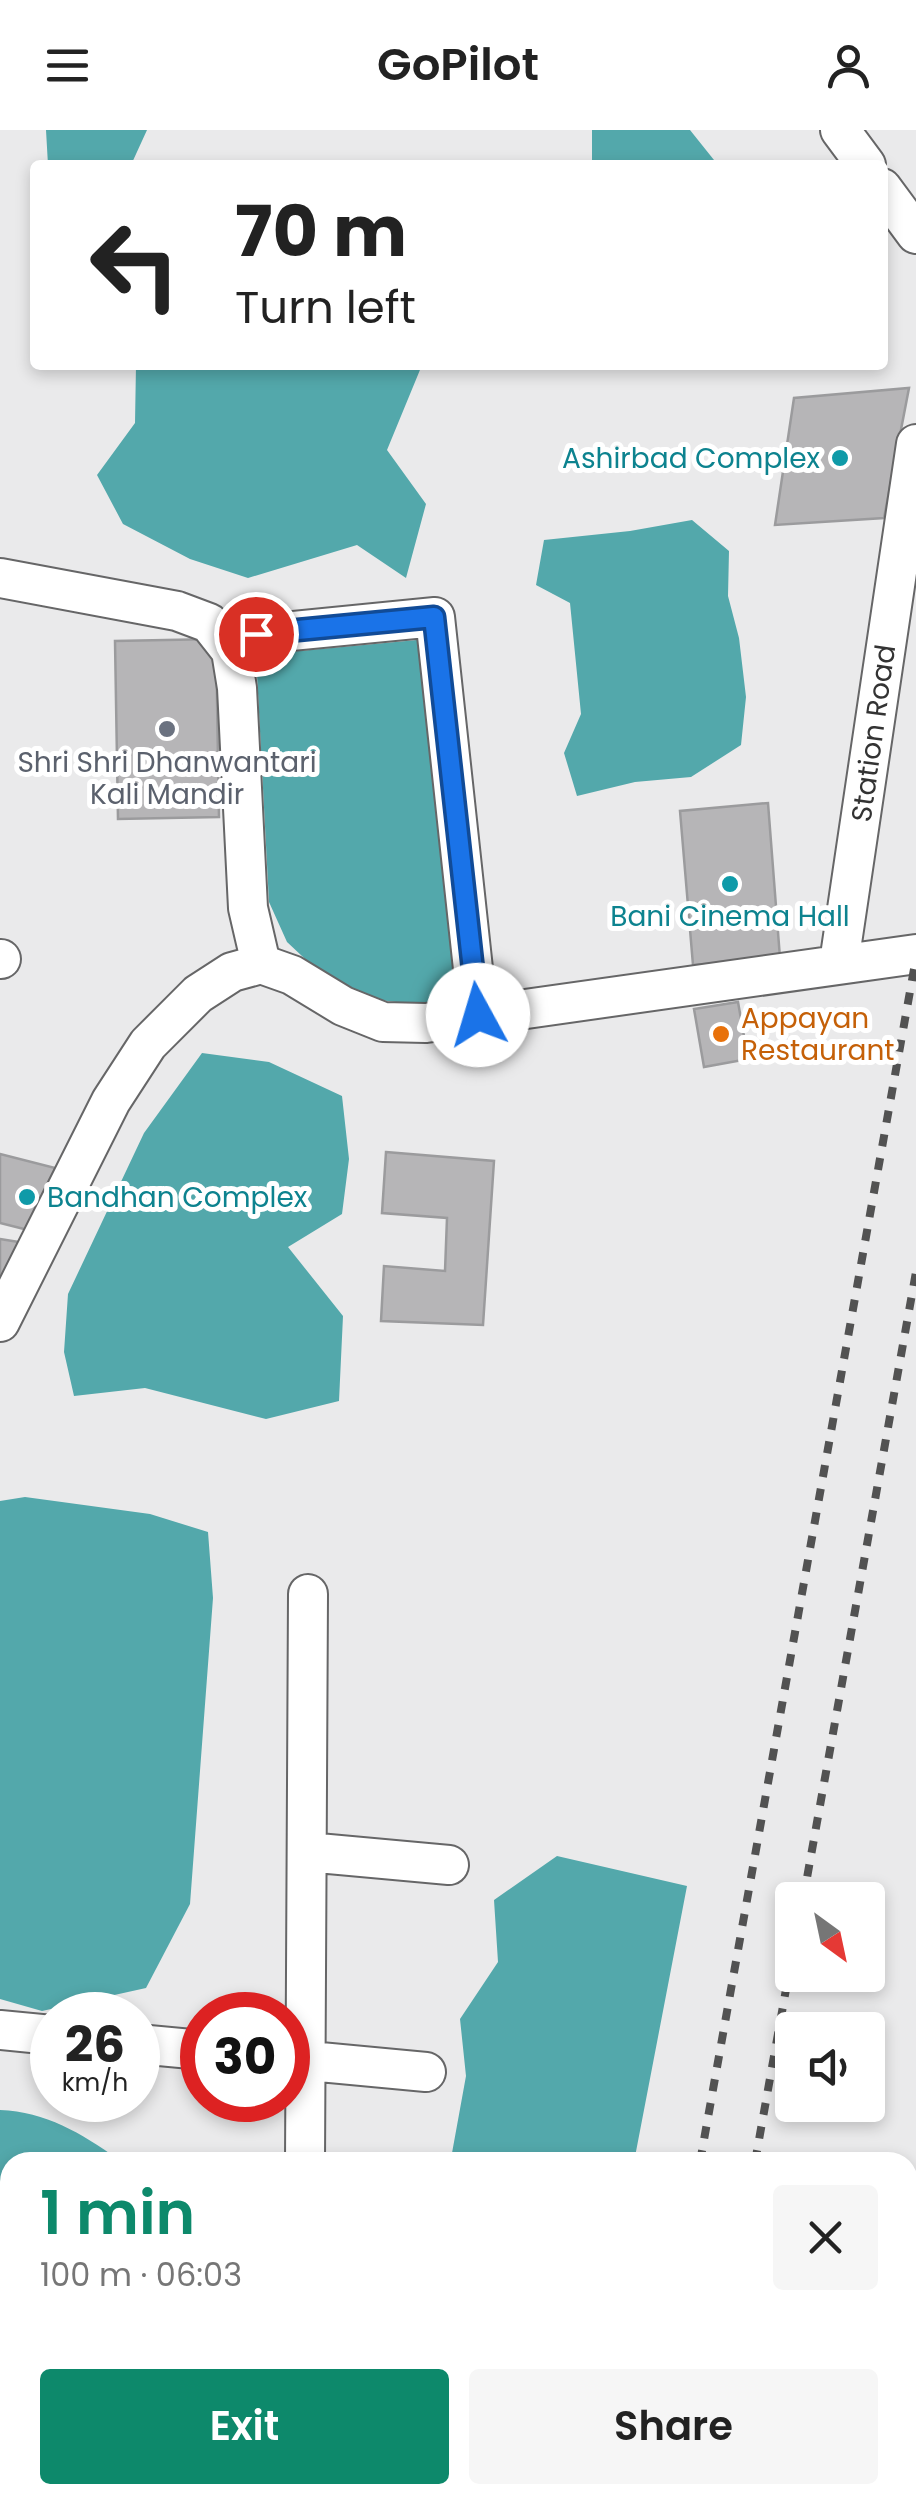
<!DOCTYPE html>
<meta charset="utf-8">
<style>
:root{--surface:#fff;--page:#f6f6f6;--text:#222;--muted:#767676;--accent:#0d896b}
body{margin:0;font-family:Poppins,sans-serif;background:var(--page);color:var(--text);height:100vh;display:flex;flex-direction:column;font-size:38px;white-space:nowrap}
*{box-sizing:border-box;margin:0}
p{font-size:32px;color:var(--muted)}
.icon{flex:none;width:55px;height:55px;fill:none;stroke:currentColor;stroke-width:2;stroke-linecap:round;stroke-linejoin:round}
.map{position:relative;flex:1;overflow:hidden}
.drawer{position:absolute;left:0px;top:2022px;width:918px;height:352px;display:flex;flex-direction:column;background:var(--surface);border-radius:30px 30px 0 0;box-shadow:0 5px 15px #0003}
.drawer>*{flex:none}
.top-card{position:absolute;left:30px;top:30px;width:858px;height:210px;border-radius:10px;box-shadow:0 5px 15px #0003;background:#fff;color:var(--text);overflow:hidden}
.needle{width:65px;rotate:147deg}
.fabs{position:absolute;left:775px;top:1752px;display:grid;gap:20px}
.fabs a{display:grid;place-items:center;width:110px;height:110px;border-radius:10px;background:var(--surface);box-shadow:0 5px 15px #0003;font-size:50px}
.speed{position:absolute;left:30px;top:1862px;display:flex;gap:20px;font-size:50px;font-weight:700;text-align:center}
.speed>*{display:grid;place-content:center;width:130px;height:130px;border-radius:50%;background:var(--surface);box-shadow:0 5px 15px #0003;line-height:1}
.speed small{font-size:25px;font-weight:400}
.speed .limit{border:15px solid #d22;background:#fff;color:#111}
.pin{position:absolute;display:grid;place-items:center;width:85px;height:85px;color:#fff;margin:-42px;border:5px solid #fff;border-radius:50%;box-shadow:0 2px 10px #0007}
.me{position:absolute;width:110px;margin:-55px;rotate:354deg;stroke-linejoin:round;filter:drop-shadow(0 0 8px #0008)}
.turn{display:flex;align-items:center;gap:35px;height:210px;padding:0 40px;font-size:45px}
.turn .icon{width:130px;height:130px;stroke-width:2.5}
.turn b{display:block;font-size:70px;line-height:85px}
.round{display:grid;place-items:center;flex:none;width:105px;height:105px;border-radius:10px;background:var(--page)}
.summary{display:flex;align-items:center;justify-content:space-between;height:170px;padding:0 40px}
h1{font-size:60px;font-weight:600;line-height:75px;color:var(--accent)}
.action{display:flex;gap:20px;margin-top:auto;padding:20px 40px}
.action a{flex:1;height:115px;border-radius:10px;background:var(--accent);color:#fff;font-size:40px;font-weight:600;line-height:115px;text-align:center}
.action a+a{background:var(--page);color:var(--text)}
header{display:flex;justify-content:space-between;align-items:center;height:130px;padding:0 40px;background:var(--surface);font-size:45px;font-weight:600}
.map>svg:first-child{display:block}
</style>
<header><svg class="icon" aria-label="menu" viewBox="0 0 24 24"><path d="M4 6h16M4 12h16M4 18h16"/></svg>GoPilot<svg class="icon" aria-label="person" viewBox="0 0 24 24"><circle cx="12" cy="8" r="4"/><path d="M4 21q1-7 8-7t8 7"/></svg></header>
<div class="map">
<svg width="916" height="2374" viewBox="0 0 916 2374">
<rect width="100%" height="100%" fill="#eaeaeb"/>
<!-- water -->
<path fill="#53a8ab" d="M46,0h101l-16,35h-83z
M592,0h98l28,35h-126z
M136,235h286l-35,85 39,54 -20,74 -49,-33 -109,33 -58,-19 -67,-35 -26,-49 38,-52z
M692,390l37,31 -1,45 11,42 7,59 -5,48 -50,32 -56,5 -58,14 -13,-43 17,-39 -11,-111 -34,-18 8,-45 86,-9z
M417,510l43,360 -39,5 -58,-7 -45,-27 -31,-29 -18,-40 -13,-247z
M202,923l67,9 73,34 7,63 -7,55 -54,33 55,69 -4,85 -73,18 -121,-31 -71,8 -10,-44 4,-58 76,-161z
M25,1367l125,17 58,18 5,66 -23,306 -44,84 -104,23 -42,-12v-498z
M557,1726l130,30 -53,276h-177l-5,-9 14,-77 -6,-57 38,-57 -4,-62z
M0,1980c46,2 81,23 118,49v3h-108v244l-10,-1z"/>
<!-- building -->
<path fill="#b6b5b7" stroke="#9b9b9d" stroke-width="2.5" d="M909,258l-25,130 -109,7 19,-127z
M216,509l3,178 -101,2 -3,-178z
M768,673l12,155 -87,7 -13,-154z
M738,872l10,57 -44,8 -10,-58z
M386,1022l108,9 -11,164 -102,-4 3,-55 61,5 2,-53 -65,-5z
M0,1024l67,17 -31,61 -36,-9z
M0,1109l25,4 -15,40 -10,-3z"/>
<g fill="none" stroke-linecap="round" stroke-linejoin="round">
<defs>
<path id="minor" d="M840,0l26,35
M882,58l34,46
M0,448l177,33 32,12 22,28 6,37 11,220 13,56
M221,508l214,-21 43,398
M0,829h1
M839,833l77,-519
M0,1192l111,-221 37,-57 50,-50 34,-22 29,-8 31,11 51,31 40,16 43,1 490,-69
M307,1722l142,13
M0,1900l52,5
M138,1914l64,6
M288,1929l138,13
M305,2032l3,-568
M0,2359l10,1
M83,2365l134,9"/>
</defs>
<!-- minor casing -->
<use href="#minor" stroke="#666667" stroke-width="42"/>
<!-- minor -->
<use href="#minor" stroke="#fff" stroke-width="38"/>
<!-- rail -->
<path stroke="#525252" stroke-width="8" stroke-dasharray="12 12" stroke-linecap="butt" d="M803,1770l113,-628
M700,2032l216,-1204
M755,2032l37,-206
M638,2374l2,-9
M693,2374l2,-9"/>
</g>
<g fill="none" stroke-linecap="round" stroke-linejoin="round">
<defs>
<path id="route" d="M256,504l178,-17 44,398"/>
</defs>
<!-- route casing -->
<use href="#route" stroke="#114b97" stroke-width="25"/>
<!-- route -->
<use href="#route" stroke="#1a73e8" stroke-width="18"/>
</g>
<!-- markers -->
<g fill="#0f9aa8" stroke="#fff" stroke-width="4">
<circle cx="840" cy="328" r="10"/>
<circle cx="730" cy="754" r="10"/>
<circle cx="27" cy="1067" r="10"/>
</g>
<circle fill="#6b7280" stroke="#fff" stroke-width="4" cx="167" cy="599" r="10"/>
<circle fill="#e8710a" stroke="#fff" stroke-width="4" cx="721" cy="904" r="10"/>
<g text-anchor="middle" stroke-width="10" stroke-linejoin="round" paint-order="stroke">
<!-- culture labels -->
<g font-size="28" fill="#0d838f" stroke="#fff" text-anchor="end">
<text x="820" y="338">Ashirbad Complex</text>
<text x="730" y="796" text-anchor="middle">Bani Cinema Hall</text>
<text x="47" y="1077" text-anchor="start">Bandhan Complex</text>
</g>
<!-- street labels -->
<g font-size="28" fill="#333" stroke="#fff">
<text transform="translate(873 603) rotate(-82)" y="10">Station Road</text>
</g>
<!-- worship labels -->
<g font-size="28" fill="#5b616d" stroke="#fff">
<text x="167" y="642">Shri Shri Dhanwantari<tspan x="167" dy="32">Kali Mandir</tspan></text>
</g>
<!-- food labels -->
<g font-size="28" fill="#c56008" stroke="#fff" text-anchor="start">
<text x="741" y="898">Appayan<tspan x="741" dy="32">Restaurant</tspan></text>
</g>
</g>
</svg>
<div class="fabs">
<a><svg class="needle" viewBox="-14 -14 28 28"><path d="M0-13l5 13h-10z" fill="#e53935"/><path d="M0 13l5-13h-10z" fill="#767676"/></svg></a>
<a><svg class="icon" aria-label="sound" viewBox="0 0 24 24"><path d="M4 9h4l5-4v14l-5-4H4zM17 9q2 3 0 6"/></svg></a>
</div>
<div class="speed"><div>26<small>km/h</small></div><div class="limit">30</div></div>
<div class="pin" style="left:256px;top:504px;background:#d93025"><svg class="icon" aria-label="arrive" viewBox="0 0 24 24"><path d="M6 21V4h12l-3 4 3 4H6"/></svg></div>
<svg class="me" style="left:478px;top:885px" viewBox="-20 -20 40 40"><circle r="19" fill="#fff"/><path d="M0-13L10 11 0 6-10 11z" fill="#1a73e8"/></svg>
<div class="top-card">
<div class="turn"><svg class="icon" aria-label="left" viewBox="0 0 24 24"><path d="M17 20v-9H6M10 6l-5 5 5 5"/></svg><div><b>70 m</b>Turn left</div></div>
</div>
<section class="drawer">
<div class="summary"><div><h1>1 min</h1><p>100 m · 06:03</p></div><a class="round"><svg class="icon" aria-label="close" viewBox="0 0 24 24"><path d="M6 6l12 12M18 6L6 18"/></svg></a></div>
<div class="action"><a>Exit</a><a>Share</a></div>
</section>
</div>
